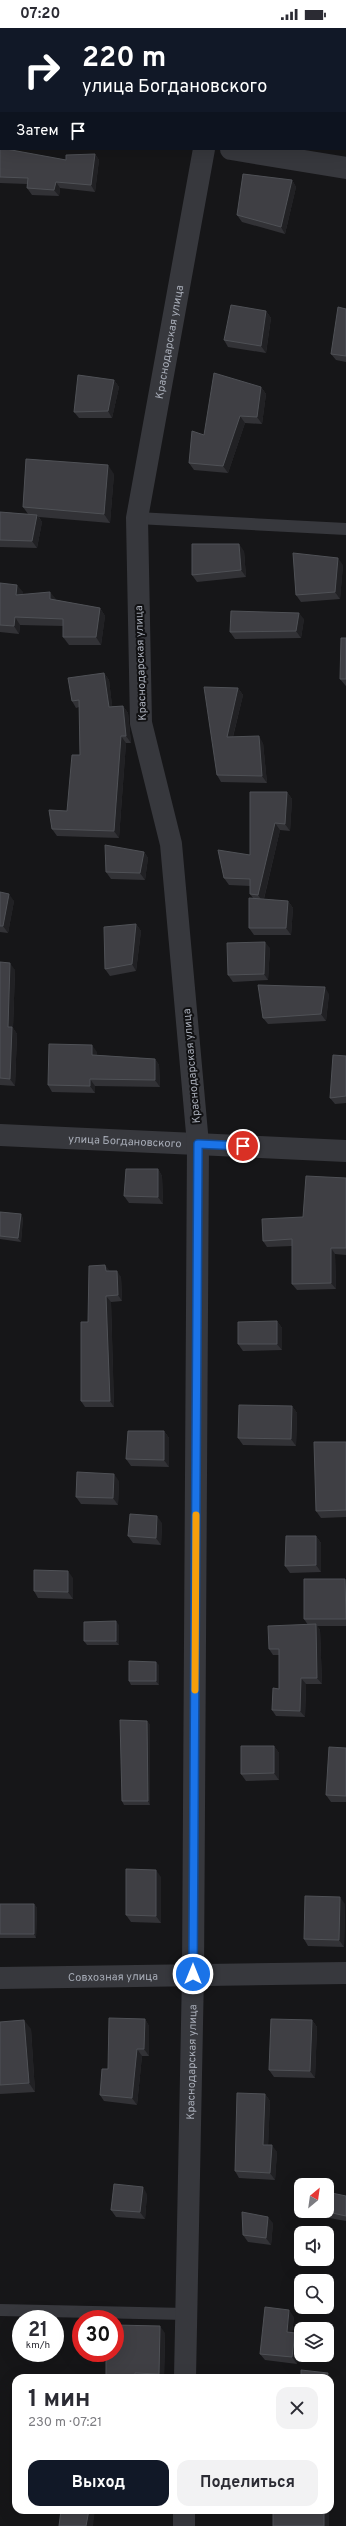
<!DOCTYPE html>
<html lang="ru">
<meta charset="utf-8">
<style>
:root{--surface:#fff;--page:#f2f2f3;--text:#2b2b33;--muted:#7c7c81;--accent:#111827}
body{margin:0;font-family:Overpass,sans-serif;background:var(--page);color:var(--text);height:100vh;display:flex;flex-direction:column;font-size:15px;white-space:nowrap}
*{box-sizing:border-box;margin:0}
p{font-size:13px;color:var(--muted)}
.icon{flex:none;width:22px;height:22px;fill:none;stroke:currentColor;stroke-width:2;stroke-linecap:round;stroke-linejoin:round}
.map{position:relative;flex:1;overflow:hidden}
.drawer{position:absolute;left:12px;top:2346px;width:322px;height:140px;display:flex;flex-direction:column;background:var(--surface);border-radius:12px;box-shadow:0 4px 16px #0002}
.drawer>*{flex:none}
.hud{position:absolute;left:0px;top:0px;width:346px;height:122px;box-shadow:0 4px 16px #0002;background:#111827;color:#fff;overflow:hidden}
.needle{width:26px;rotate:29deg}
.tools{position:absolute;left:294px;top:2150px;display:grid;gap:8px}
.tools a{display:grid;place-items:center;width:40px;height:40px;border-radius:8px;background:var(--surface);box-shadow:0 4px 16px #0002;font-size:20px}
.speed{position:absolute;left:12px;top:2282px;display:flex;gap:8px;font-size:20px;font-weight:700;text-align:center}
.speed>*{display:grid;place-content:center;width:52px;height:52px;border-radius:50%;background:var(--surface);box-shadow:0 4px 16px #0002;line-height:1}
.speed small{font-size:10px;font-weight:400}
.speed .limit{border:6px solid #d22;background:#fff;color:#111}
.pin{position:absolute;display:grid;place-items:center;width:34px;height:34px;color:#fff;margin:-17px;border:2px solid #fff;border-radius:50%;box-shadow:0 1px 4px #0007}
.me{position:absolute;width:44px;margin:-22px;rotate:0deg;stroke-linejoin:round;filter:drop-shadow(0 0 3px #0008)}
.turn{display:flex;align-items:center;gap:14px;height:84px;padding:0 16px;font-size:18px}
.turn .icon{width:52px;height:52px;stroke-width:2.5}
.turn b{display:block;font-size:28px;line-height:34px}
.then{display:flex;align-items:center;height:38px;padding:0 16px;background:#0003;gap:8px;font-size:15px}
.round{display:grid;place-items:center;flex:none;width:42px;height:42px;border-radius:12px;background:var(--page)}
.summary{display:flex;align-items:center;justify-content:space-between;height:68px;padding:0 16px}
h1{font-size:24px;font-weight:700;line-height:30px}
.cta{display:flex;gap:8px;margin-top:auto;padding:8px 16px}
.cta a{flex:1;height:46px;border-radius:12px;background:var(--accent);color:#fff;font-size:16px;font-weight:700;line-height:46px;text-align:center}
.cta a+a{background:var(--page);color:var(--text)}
.status{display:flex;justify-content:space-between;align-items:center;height:28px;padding:0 20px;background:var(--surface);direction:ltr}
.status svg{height:11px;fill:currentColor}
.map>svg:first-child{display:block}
</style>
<div class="status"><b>07:20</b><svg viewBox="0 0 49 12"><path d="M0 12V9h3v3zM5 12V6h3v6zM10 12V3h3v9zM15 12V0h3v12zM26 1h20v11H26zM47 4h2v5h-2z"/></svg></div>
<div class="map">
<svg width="346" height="2498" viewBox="0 0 346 2498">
<rect width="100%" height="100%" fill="#161618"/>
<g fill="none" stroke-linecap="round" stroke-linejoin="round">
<!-- lane -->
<path stroke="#37383d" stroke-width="12" d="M137,490l209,11
M0,2282l186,4"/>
<!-- street -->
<g stroke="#37383d" stroke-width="22">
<path d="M209,1v-1"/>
<path d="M0,93h1"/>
<path d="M231,121l115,19"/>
<path id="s1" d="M0,1107l346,16"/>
<path id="s2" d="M0,1950l346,-5"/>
<path id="s3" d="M185,2350l8,-404 5,-830 -27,-300 -30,-121 -4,-205 67,-369"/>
<path d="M184,2498v-16"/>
</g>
</g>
<!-- wall -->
<path fill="#323236" d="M0,6h1v35h-1z
M0,116l1,5h8l1,1 56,10 29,-6 4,6 -4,32 -35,-4 -1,8 -27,-1 -5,-7v-4l-27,-1z
M292,152l4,7 -11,47 -43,-12 -5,-7z
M346,281v53l-10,-2 -5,-6z
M266,283l5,7 -5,35 -38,-6 -4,-7z
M114,352l5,7 -7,31h-33l-5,-6z
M261,359l5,7 -4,30 -17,-1 -17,50 -34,-3 -5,-7 15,-28z
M114,446l-4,49 -71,-6 3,5 -5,26 -37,-1v-35l28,2 -5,-7z
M244,523l2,26 -49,5 -5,-7z
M343,537l-3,34 -39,3 -5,-7z
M0,555l23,9 -1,2 34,5v1l44,8 5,8 -4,29h-32l-6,-8v-11l-43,-1 -1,9 -19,-2z
M304,591l-3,19 -66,1 -5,-7z
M346,610v48l-1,-1 -5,-6z
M104,645l5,7 3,26h11l5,7 3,30h-5l-7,95 -62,-2 -5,-7 15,-18 13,-56 -1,-48 -3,1 -4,-7z
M238,660l5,7 -10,42 30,6 4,40 -46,-1 -4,-7z
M287,764l5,7 -2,32 -10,-1 -16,69 24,2 5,7 -2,27h-37l-5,-7 4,-30 -3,-4v-8l-21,-1 -5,-7 26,-23z
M144,824l4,6 -3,22 -34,-1 -5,-7z
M0,864l14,9 -6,32 -8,-1z
M136,896l5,7 -5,40 -26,5 -5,-7z
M270,920l-2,32 -35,2 -5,-7z
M0,934l15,8 -2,58 4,6 -2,52 -15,-1z
M329,966l-3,27 -58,3 -5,-6z
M97,1024v3l58,4 4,6 1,22 -65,-1v7l-43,-1 -4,-7z
M346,1028v47l-11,1 -5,-6z
M158,1141l4,7 1,28 -34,-1 -5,-7z
M346,1150v77l-11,-1 1,35 -39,1 -5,-6v-38l-25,1 -4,-6 40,-24z
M0,1184l23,6 -2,24 -21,-3z
M110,1243l11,6 1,24 -11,1 3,105h-29l-4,-6 7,-79z
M277,1293l5,7v22l-39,1 -5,-7z
M292,1378l5,7 -1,33 -53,-1 -5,-7z
M164,1403l5,7v29l-38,-1 -5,-7z
M346,1414v75l-25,1 -5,-7z
M119,1453l-1,24 -37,-1 -5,-7z
M162,1495l-1,22 -28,-2 -5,-7z
M316,1508l5,7v29l-31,1 -5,-7z
M73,1550v21l-35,-1 -4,-7z
M346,1552v46h-29l3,4 2,54h-16l-1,33 -29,-1 -4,-6 7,-21v-34h-6l-4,-6 39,-24 -4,-6z
M119,1597v20h-32l-3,-4z
M159,1637v20h-28l-2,-4z
M147,1693l3,4v80h-26l-2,-4z
M274,1718l5,7v27l-33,1 -5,-7z
M346,1720v54h-15l-5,-7z
M161,1849v46l-30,-1 -5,-7z
M0,1876h34l3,4 -1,30h-36z
M345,1876l-1,43 -36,-1 -4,-7z
M145,1991l4,7v30h-7l-5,49 -33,-4 -4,-6 8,-26z
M312,1992l5,7 -2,51 -41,-1 -5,-7z
M0,1994l31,7 4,63 -35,2z
M265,2066l5,7 -2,44 9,7 -2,28 -36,-2 -4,-7z
M147,2166l-2,25 -29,-2 -5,-7z
M346,2168v25l-39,-7 -2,-3h22z
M273,2195l-2,22 -23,-3 -5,-7z
M294,2289l-2,16h3l4,7 -2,24 -32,-4 -5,-6z
M165,2305l-1,45h-58z"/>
<!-- shaded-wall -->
<path fill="#212124" d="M97,0h9v1h-9z
M95,126l4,6 -4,32 -4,-7z
M292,152l4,7 -11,47 -4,-7z
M56,154l4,6 -1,8 -5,-6z
M266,283l5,7 -5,35 -5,-7z
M114,352l5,7 -7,31 -4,-7z
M261,359l5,7 -4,30 -5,-7z
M240,388l5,7 -17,50 -5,-7z
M108,437l6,9 -4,49 -6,-9z
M37,487l5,7 -5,26 -5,-7z
M239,516l5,7 2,26 -5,-7z
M338,530l5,7 -3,34 -5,-7z
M17,557l6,7 -1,11 -6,-8z
M50,564l6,7v8l-6,-8z
M100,580l5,8 -4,29 -5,-8z
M299,585l5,6 -3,19 -5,-7z
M15,589l5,8 -1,9 -5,-8z
M104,645l5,7 4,33 -4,-6z
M238,660l5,7 -12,49 -4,-7z
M123,678l5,7 3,30 -5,-7z
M121,708l5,7 -7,95 -5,-7z
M259,708l4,7 4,40 -5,-7z
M287,764l5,7 -2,32 -5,-7z
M275,795l5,7 -17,72 -5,-7z
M144,824l4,6 -3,22 -5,-7z
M9,866l5,7 -6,32 -5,-7z
M288,873l5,7 -2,27 -5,-7z
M136,896l5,7 -5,40 -4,-7z
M265,914l5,6 -2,32 -4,-6z
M10,935l5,7 -2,58 4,6 -2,52 -5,-7 -2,-52z
M325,959l4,7 -3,27 -5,-7z
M92,1017l5,7v10l-5,-7z
M155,1031l4,6 1,22 -5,-7z
M90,1051l5,7v7l-5,-7z
M158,1141l4,7 1,28 -5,-7z
M21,1186l2,4 -2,24 -3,-4z
M331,1220l4,6 1,35 -5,-6z
M105,1237l5,6h-4z
M117,1243l4,6 1,24 -4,-6z
M106,1268l5,6 3,105 -4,-6z
M277,1293l5,7v22l-5,-6z
M292,1378l5,7 -1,33 -5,-7z
M164,1403l5,7v29l-5,-7z
M114,1446l5,7 -1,24 -5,-7z
M157,1488l5,7 -1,22 -5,-7z
M316,1508l5,7v29l-5,-7z
M68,1543l5,7v21l-5,-7z
M345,1551l1,1v40v-1z
M116,1593l3,4v20l-3,-4z
M316,1596l4,6 2,54 -5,-6z
M156,1634l3,3v20l-3,-4z
M301,1650l5,6 -1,33 -5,-6z
M147,1693l3,4v80l-2,-4z
M274,1718l5,7v27l-5,-7z
M156,1842l5,7v46l-5,-7z
M340,1869l5,7 -1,43 -5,-7z
M34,1876l3,4 -1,30 -2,-4z
M145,1991l4,7v30l-5,-7z
M24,1992l7,9 4,63 -6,-9z
M312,1992l5,7 -2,51 -5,-7z
M137,2021l5,7 -5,49 -5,-7z
M265,2066l5,7 -2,50 -5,-6z
M272,2117l5,7 -2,28 -5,-7z
M143,2159l4,7 -2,25 -5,-7z
M268,2189l5,6 -2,22 -5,-7z
M289,2282l5,7 -3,22 -4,-7z
M160,2298l5,7 -1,45h-1l-4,-4z
M295,2305l4,7 -2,24 -5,-7z
M135,2345l3,5h-3z
M328,2345l2,3v5v-3h-3z
M89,2482h6l-2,16h-7z
M324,2482h5v16h-5z"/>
<!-- building -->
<path fill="#3f3f44" stroke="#4f5156" d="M74,0h23v1h4h-27z
M0,6h1v29l-1,-1z
M0,116h1v5h5l60,11v-5l29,-1 -4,31 -35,-3 -2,8 -27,-2 1,-10 -28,-1z
M243,146l49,6 -11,47 -44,-12z
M231,277l35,6 -5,35 -37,-6z
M338,279l8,2v47l-15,-2z
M214,345l47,14 -4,30 -17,-1 -17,50 -34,-3 3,-32 12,4z
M78,347l36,5 -6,31 -34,1z
M26,431l82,6 -4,49 -81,-7z
M0,484l37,3 -5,26 -32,-1z
M192,516h47l2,26 -49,5z
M293,525l45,5 -3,34 -39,3z
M0,555l17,2 -1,10 34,-3v7l50,9 -4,29h-33v-18l-48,-2 -1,9 -14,-1z
M231,583l68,2 -3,18 -66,1z
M341,610h5v41h-6z
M104,645l5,34 14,-1 3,30h-5l-7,95 -62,-2 -3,-19 18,1 5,-56h8l-1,-55 -7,1 -4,-23z
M204,659l34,1 -11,49 32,-1 3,40 -45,-1z
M250,764h37l-2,32 -10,-1 -17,72 -8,-1v-15l-26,-1 -6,-28 32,5z
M105,817l39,7 -4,21 -34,-1z
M0,864l9,2 -6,32h-3z
M249,870l39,3 -2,27h-37z
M136,896l-4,40 -27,5 -1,-42z
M265,914l-1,32 -36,1 -1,-32z
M0,934l10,1 -2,64h4l-2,52 -10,-1z
M258,957l67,2 -4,27 -58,4z
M49,1016l43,1v10l63,4v21l-65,-1v7l-42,-1z
M333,1027l13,1v40l-16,2z
M126,1141h32v28l-34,-1z
M306,1148l40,2v70h-15v35l-39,1v-45l-29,2 -1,-22 41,-2z
M0,1184l21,2 -3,24 -18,-2z
M105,1237l1,6h11l1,24 -12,1 4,105h-29v-79h7l1,-56z
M277,1293v23h-39v-22z
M239,1377l53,1 -1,33 -53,-1z
M128,1403h36v29l-38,-1z
M314,1414h32v68l-30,1z
M77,1444l37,2 -1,24 -37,-1z
M130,1486l27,2 -1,22 -28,-2z
M286,1508h30v29l-31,1z
M34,1542l34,1v21l-34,-1z
M304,1551h41l1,40h-42z
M116,1593v20h-32v-19z
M316,1596l1,54h-16l-1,33 -28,-1 1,-22 6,1v-40h-10l-1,-23z
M129,1633l27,1v19h-27z
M120,1692l27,1 1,80h-26z
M241,1718h33v27l-33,1z
M329,1719l17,1v48l-20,-1z
M126,1841l30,1v46l-30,-1z
M305,1868l35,1 -1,43 -35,-1z
M0,1876h34v30h-34z
M109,1990l36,1 -1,30h-7l-5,49 -32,-3 2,-26h6z
M271,1991l41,1 -2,51 -41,-1z
M24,1992l5,63 -29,2v-63z
M237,2065l28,1 -2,51h9l-2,28 -35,-2z
M114,2156l29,3 -3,25 -29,-2z
M327,2164l19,4v20l-23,-5h4z
M242,2184l26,5 -2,21 -23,-3z
M265,2279l24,3 -2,22 8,1 -3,24 -32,-3z
M115,2297l45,1 -1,48 -24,-1v5h-29v-25h9z
M301,2342l27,3 -1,5h-26z
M61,2482h28l-3,16h-27z
M273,2482h51v16h-51z"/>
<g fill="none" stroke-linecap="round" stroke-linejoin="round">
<defs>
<path id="route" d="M193,1946l5,-830 45,2"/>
</defs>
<!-- route casing -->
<use href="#route" stroke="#114b97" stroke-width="10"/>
<!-- route -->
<use href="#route" stroke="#1a73e8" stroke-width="7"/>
<!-- slow -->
<path stroke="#f59e0b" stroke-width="7" d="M195,1662l1,-175"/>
</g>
<g text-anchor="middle" stroke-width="4" stroke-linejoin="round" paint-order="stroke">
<!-- street labels -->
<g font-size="11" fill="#a8adb8" stroke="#111113">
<text dy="4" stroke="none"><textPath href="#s3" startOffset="2044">Краснодарская улица</textPath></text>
<text transform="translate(140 635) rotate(-92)" y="4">Краснодарская улица</text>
<text transform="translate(191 1038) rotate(-95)" y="4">Краснодарская улица</text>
<text dy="4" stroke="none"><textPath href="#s1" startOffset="125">улица Богдановского</textPath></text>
<text dy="4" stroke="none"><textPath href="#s2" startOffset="113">Совхозная улица</textPath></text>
<text dy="4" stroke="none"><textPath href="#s3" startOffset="316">Краснодарская улица</textPath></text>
</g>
</g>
</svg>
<div class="tools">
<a><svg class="needle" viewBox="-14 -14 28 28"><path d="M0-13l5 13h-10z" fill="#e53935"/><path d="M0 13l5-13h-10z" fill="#7c7c81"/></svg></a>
<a><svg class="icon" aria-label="sound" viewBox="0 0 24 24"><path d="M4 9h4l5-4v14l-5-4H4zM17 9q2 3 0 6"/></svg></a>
<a><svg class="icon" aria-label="search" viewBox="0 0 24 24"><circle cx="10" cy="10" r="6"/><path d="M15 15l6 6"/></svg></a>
<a><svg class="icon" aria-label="layers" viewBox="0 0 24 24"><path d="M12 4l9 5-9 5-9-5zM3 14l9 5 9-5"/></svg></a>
</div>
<div class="speed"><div>21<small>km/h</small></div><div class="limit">30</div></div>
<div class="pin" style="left:243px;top:1118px;background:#d93025"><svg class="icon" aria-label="arrive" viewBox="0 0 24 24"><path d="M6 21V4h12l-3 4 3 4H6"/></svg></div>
<svg class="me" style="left:193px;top:1946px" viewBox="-20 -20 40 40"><circle r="17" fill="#1a73e8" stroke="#fff" stroke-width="3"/><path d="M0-11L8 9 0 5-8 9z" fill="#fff"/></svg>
<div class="hud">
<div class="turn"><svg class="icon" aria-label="right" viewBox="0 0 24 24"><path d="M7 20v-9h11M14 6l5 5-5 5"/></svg><div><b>220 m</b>улица Богдановского</div></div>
<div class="then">Затем<svg class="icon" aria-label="arrive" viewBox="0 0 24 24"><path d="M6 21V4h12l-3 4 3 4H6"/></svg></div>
</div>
<section class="drawer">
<div class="summary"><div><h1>1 мин</h1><p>230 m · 07:21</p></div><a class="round"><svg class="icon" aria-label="close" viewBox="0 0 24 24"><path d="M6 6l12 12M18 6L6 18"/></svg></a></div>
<div class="cta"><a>Выход</a><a>Поделиться</a></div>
</section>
</div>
